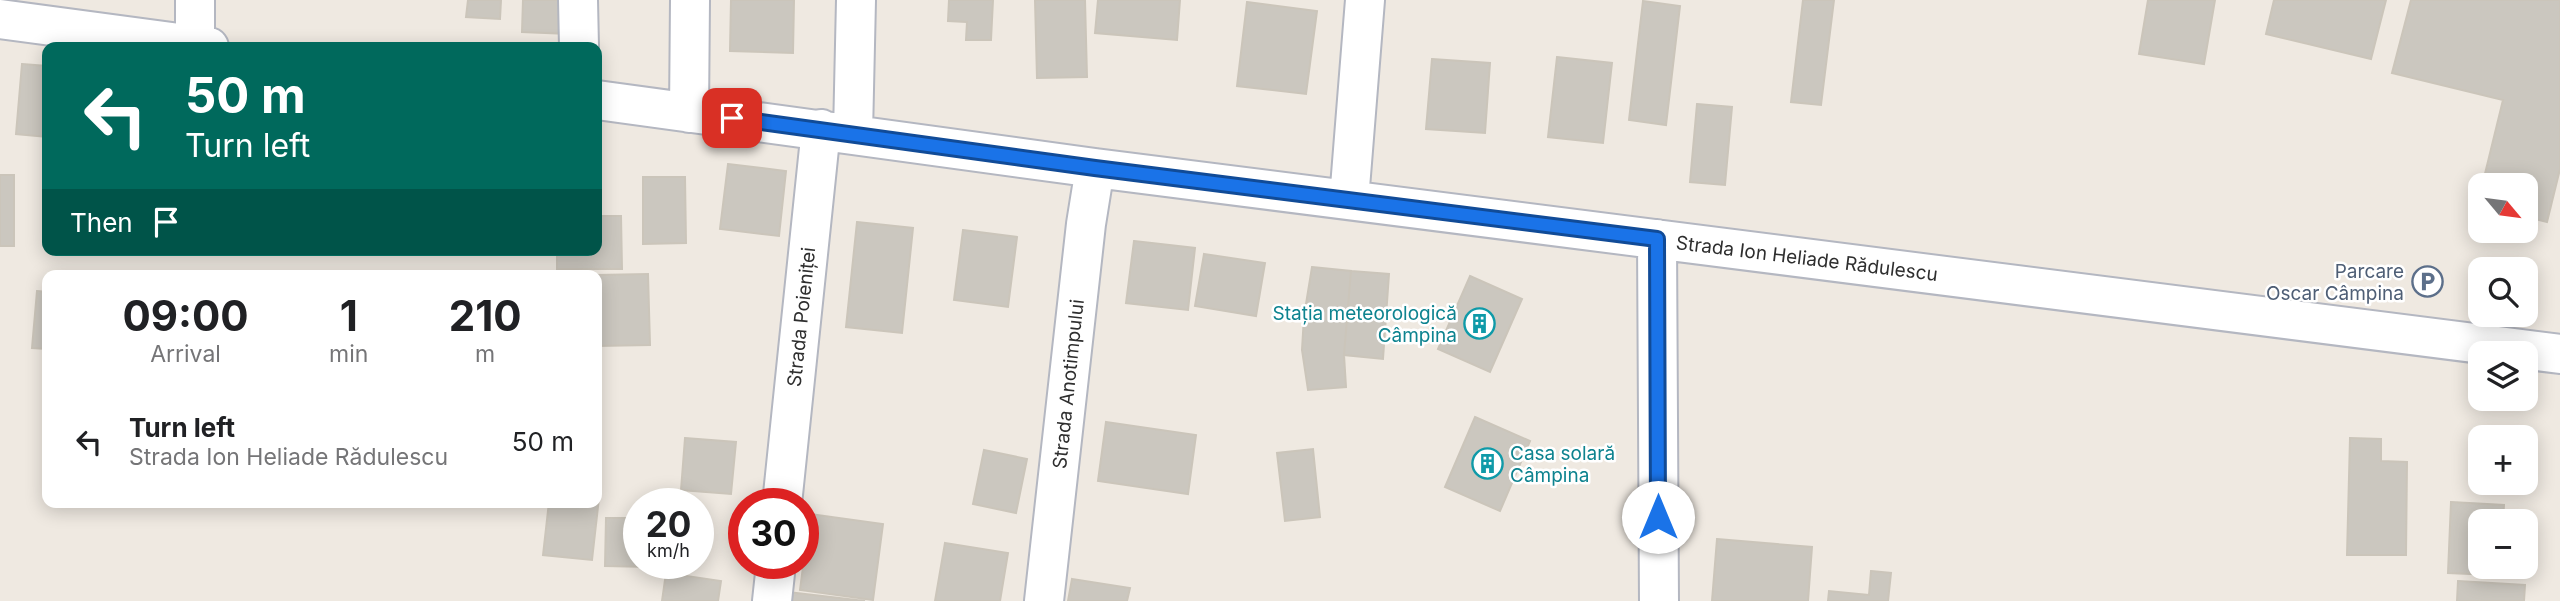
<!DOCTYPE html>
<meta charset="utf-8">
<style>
:root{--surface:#fff;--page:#f2f2f2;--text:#202124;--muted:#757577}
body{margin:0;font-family:Inter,sans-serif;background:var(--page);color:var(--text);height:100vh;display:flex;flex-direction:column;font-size:26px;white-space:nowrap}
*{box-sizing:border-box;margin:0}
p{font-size:23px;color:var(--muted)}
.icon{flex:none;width:38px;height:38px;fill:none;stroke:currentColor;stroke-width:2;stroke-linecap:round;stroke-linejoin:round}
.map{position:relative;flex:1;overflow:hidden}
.sheet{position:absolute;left:42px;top:270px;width:560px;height:238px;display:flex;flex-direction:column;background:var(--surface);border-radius:14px;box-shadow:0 4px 18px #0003}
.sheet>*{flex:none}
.hud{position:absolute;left:42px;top:42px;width:560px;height:214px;border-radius:14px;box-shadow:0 4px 18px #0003;background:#00695c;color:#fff;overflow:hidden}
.needle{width:46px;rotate:119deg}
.fabs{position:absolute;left:2468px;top:173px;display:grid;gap:14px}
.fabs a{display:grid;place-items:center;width:70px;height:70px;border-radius:14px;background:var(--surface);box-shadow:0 4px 18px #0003;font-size:35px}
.speed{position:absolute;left:623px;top:488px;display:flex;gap:14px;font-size:35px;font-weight:700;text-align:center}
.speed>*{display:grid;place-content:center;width:91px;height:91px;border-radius:50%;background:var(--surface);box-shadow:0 4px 18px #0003;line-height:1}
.speed small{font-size:18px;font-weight:400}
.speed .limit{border:10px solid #d22;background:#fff;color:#111}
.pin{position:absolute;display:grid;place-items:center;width:60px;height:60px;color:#fff;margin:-30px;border-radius:14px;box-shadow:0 4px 10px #0006}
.me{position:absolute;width:77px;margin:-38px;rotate:0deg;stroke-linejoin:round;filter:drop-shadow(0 0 5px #0008)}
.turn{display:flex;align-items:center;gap:24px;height:147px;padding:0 28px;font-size:32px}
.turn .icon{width:91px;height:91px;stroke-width:2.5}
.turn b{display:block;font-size:49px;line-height:60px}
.then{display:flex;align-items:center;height:66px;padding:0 28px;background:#0003;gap:14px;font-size:26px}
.eta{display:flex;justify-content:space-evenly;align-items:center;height:119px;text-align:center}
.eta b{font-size:42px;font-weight:700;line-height:49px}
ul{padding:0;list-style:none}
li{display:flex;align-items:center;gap:21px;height:105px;padding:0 28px}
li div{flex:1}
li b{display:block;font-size:26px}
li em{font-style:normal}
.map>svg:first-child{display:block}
</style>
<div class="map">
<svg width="2560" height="601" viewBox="0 0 2560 601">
<rect width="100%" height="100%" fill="#efe9e1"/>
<!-- building -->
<path fill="#cbc7bf" stroke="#cbc5ba" stroke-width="2" d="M468,0h33l-1,19 -34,-2z
M523,0h46l-1,34 -46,-2z
M731,0h63l-1,53 -63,-2z
M949,0h44l-2,40h-25l1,-18 -19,-1z
M1035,0h50l2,77 -50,1z
M1098,0h82l-3,40 -82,-7z
M1803,0h31l-13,105 -30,-3z
M2148,0h67l-11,64 -65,-10z
M2274,0h112l-15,59 -105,-25z
M2411,0h149v169l-13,53 -12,-3 -5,18 -24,-6h19v-45h-43l21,-86 -111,-27z
M1643,1l37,5 -14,119 -37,-5z
M1247,2l70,9 -11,83 -69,-8z
M1557,57l55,6 -9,80 -55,-6z
M1432,59l58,4 -5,70 -59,-4z
M22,64l25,2v71l-31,-3z
M1697,104l35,3 -7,78 -35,-3z
M728,164l58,7 -7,65 -59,-7z
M0,175h14v71h-14z
M643,177h42l1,66 -43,1z
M2480,195v30l-7,-2z
M597,216h24l1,53h-65v-19h40z
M857,222l56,6 -11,105 -56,-6z
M963,230l54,7 -9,70 -54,-7z
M1134,241l61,7 -7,62 -62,-7z
M1204,254l61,9 -9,53 -61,-10z
M1312,267l39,4 -7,84 2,32 -38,3 -6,-40 2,-34z
M1351,271l38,3 -6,85 -39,-4z
M648,274l2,71 -53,1v-71z
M1470,276l52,23 -32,73 -52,-23z
M37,291l10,1v57l-15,-1z
M1475,417l55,24 -30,70 -55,-24z
M1106,422l90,13 -8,59 -90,-13z
M685,438l51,4 -5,52 -50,-4z
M2350,438l31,1v22l26,1 -1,93h-59z
M1313,449l7,68 -35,4 -8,-68z
M984,450l43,9 -11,54 -43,-9z
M597,489h3l-8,71 -49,-5 6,-53h48z
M2451,502l53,3 -1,17h-23v45h37l-1,9 -68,-3z
M810,514l73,10 -10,76 -73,-10z
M606,518h33v46h11v3l-45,-1z
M1717,539l95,8 -4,54h-96z
M945,543l63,10 -8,48h-65z
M1871,571l20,2 -3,28h-60l1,-10 40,4z
M666,573l55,8 -3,20h-56z
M1072,579l58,9 -3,13h-59z
M2458,581l67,4 -1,16h-67z
M788,592l77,9h-78z"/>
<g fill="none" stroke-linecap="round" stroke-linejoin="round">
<defs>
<path id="minor" d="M195,0v45
M578,0l1,47
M0,19l209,28
M597,100l498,68 1465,186
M689,113l1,-113
M853,134l3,-134
M1349,200l16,-200
M1657,239l2,362
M782,504l39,-375
M772,601l4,-37
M1044,601l42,-377 9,-56"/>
</defs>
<!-- minor casing -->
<use href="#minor" stroke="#b4b7c1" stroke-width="42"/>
<!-- minor -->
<use href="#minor" stroke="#fff" stroke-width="38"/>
</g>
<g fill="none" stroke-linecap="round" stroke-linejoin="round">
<defs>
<path id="route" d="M732,118l363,50 562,71 1,278"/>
</defs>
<!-- route casing -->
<use href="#route" stroke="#114b97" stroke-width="18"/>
<!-- route -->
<use href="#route" stroke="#1a73e8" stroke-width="12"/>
</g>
<!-- icons -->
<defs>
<symbol id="parking-ring" viewBox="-11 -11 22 22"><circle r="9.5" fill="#fff" stroke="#5c6f8a" stroke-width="1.5"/><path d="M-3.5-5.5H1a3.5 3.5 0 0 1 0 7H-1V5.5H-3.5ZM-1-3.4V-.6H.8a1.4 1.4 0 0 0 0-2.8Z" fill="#5c6f8a"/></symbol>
<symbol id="building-ring" viewBox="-11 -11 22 22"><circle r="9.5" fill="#fff" stroke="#0f9aa8" stroke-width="1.5"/><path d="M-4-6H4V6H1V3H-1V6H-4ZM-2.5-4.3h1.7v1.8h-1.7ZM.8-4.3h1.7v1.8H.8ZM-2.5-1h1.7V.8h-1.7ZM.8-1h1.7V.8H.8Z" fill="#0f9aa8"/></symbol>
</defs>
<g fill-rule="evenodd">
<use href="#parking-ring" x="2410" y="264" width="35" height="35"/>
<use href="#building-ring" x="1462" y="306" width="35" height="35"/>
<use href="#building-ring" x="1470" y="446" width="35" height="35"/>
</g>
<g text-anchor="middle" stroke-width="5" stroke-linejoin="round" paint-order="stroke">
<!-- street labels -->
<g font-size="19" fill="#2e2e2e" stroke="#fff">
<text transform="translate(1807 258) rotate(7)" y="7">Strada Ion Heliade Rădulescu</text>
<text transform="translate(801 317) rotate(-84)" y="7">Strada Poieniței</text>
<text transform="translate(1068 384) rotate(-84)" y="7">Strada Anotimpului</text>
</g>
<!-- service labels -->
<g font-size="19" fill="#4e5e75" stroke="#fff" text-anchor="end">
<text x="2404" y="278">Parcare<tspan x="2404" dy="22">Oscar Câmpina</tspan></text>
</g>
<!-- culture labels -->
<g font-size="19" fill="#0d838f" stroke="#fff" text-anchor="end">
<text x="1457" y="320">Stația meteorologică<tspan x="1457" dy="22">Câmpina</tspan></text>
<text x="1510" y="460" text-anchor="start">Casa solară<tspan x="1510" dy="22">Câmpina</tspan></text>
</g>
</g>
</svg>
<div class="fabs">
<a><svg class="needle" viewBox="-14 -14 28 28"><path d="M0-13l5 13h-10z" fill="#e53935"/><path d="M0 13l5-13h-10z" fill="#757577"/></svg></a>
<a><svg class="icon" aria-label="search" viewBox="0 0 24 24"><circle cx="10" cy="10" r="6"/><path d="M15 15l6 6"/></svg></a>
<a><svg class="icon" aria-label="layers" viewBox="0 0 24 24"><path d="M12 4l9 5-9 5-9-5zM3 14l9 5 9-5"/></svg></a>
<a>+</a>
<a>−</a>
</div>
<div class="speed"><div>20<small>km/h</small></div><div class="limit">30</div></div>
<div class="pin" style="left:732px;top:118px;background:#d93025"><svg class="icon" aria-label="arrive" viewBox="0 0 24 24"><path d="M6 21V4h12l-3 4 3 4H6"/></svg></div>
<svg class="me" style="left:1658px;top:517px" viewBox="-20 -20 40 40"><circle r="19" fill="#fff"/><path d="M0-13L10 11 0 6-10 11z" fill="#1a73e8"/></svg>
<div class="hud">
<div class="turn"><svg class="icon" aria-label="left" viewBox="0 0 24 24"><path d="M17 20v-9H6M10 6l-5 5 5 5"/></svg><div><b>50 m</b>Turn left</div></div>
<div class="then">Then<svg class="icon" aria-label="arrive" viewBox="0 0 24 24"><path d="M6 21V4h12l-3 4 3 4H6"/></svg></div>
</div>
<section class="sheet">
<div class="eta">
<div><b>09:00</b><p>Arrival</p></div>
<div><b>1</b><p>min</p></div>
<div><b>210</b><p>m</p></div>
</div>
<ul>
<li><svg class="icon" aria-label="left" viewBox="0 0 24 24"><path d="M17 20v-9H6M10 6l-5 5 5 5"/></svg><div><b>Turn left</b><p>Strada Ion Heliade Rădulescu</p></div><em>50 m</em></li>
</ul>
</section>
</div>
